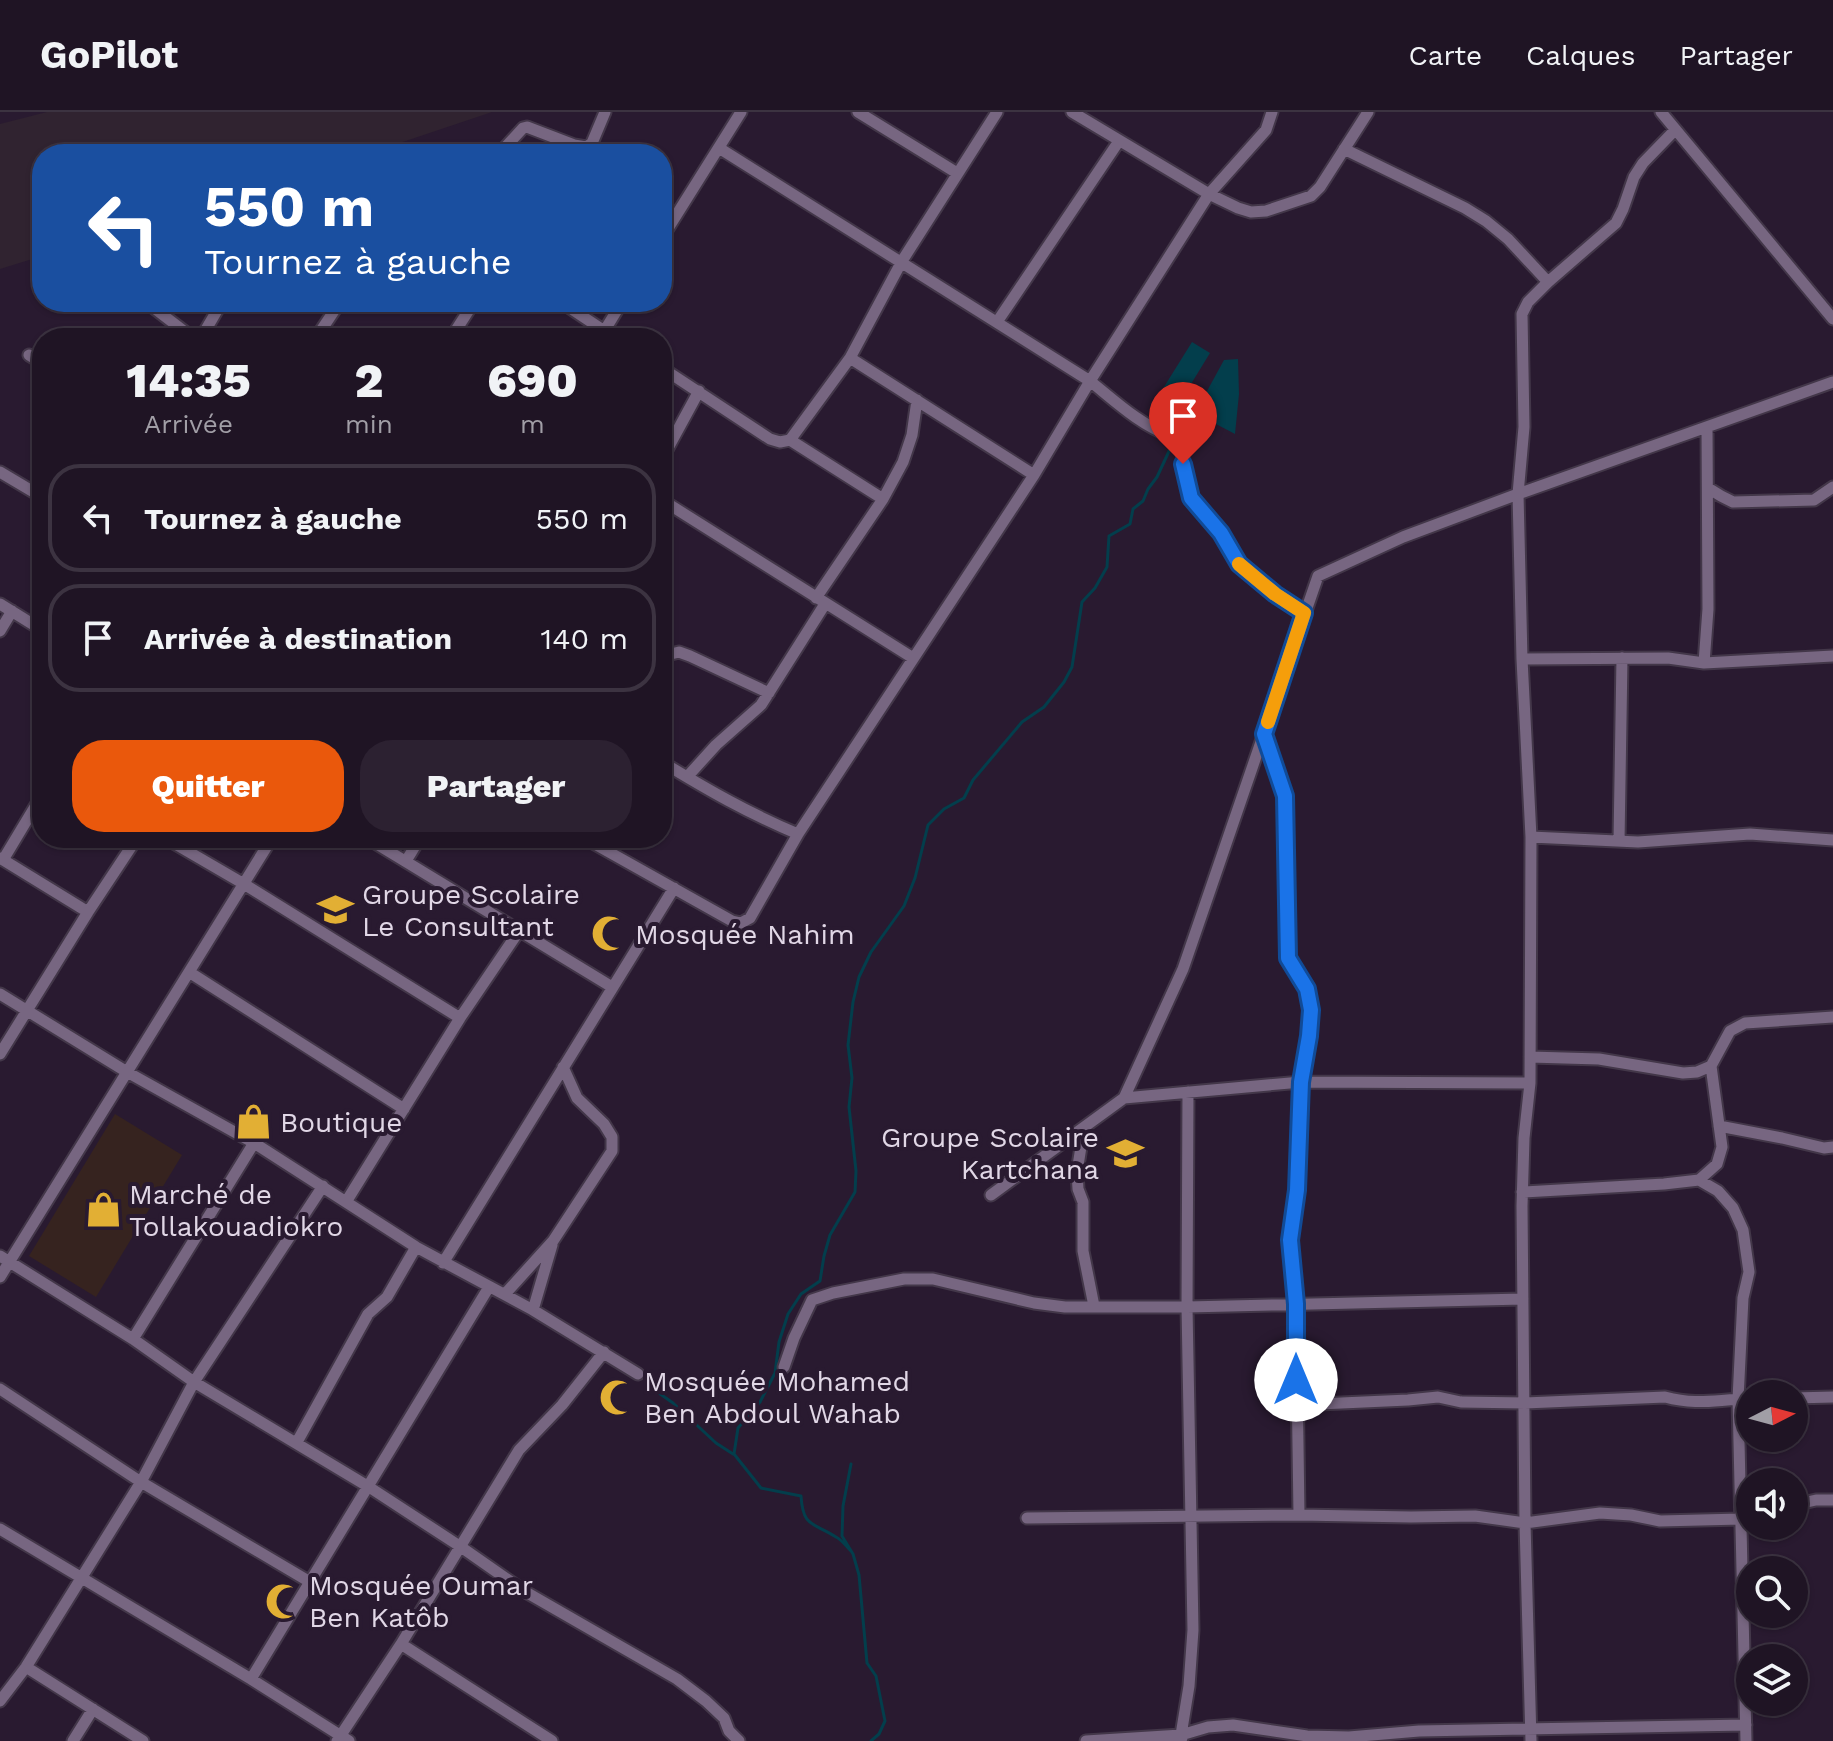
<!DOCTYPE html>
<html lang="fr">
<meta charset="utf-8">
<style>
:root{--surface:#1f1424;--page:#2c2131;--text:#f1f3f6;--muted:#a19ea6;--line:#3c3341;--accent:#ea580c}
body{margin:0;font-family:"Work Sans",sans-serif;background:var(--page);color:var(--text);height:100vh;display:flex;flex-direction:column;font-size:30px;white-space:nowrap}
*{box-sizing:border-box;margin:0}
p{font-size:26px;color:var(--muted)}
.icon{flex:none;width:44px;height:44px;fill:none;stroke:currentColor;stroke-width:2;stroke-linecap:round;stroke-linejoin:round}
.map{position:relative;flex:1;overflow:hidden}
.panel{position:absolute;left:32px;top:216px;width:640px;height:520px;display:flex;flex-direction:column;background:var(--surface);border-radius:32px;box-shadow:0 2px 6px #0004,0 0 0 2px var(--line)}
.panel>*{flex:none}
.banner{position:absolute;left:32px;top:32px;width:640px;height:168px;border-radius:32px;box-shadow:0 2px 6px #0004,0 0 0 2px var(--line);background:#1a4fa0;color:#fff;overflow:hidden}
.needle{width:52px;rotate:84deg}
.tools{position:absolute;left:1736px;top:1268px;display:grid;gap:16px}
.tools a{display:grid;place-items:center;width:72px;height:72px;border-radius:50%;background:var(--surface);box-shadow:0 2px 6px #0004,0 0 0 2px var(--line);font-size:40px}
.pin{position:absolute;display:grid;place-items:center;width:68px;height:68px;color:#fff;margin:-82px -34px;border-radius:50% 50% 50% 0;rotate:-45deg;box-shadow:0 0 8px #0007}
.pin .icon{rotate:45deg}
.me{position:absolute;width:88px;margin:-44px;rotate:0deg;stroke-linejoin:round;filter:drop-shadow(0 0 6px #0008)}
.turn{display:flex;align-items:center;gap:28px;height:168px;padding:0 40px;font-size:36px}
.turn .icon{width:104px;height:104px;stroke-width:2.5}
.turn b{display:block;font-size:56px;line-height:68px}
.eta{display:flex;justify-content:space-evenly;align-items:center;height:136px;text-align:center}
.eta b{font-size:48px;font-weight:800;line-height:56px}
.action{display:flex;gap:16px;margin-top:auto;padding:16px 40px}
.action a{flex:1;height:92px;border-radius:32px;background:var(--accent);color:#fff;font-size:32px;font-weight:800;line-height:92px;text-align:center}
.action a+a{background:var(--page);color:var(--text)}
ul{padding:0;list-style:none}
li{display:flex;align-items:center;gap:24px;height:108px;margin:0 16px 12px;padding:0 24px;border:4px solid var(--line);border-radius:32px}
li div{flex:1}
li b{display:block;font-size:30px}
li em{font-style:normal}
header{display:flex;align-items:center;gap:48px;box-sizing:border-box;height:112px;padding:0 40px;background:var(--surface);border-bottom:2px solid var(--line)}
header strong{font-size:38px}
nav{display:flex;gap:44px;margin-inline-start:auto;font-size:28px}
.map>svg:first-child{display:block}
</style>
<header>
<strong>GoPilot</strong>
<nav><a>Carte</a><a>Calques</a><a>Partager</a></nav>
</header>
<div class="map">
<svg width="1833" height="1629" viewBox="0 0 1833 1629">
<rect width="100%" height="100%" fill="#291a30"/>
<!-- commercial -->
<path fill="#36231f" d="M115,1002l67,41 -86,142 -67,-41z"/>
<!-- industrial -->
<path fill="#302330" d="M47,0h445l-125,42h-325v102l-42,13v-145z"/>
<!-- water -->
<path fill="#033e4c" d="M1192,230l18,11 -38,62 -18,-12z
M1238,247l1,35 -4,40 -40,-21 29,-53z"/>
<g fill="none" stroke-linecap="round" stroke-linejoin="round">
<!-- stream -->
<path stroke="#033e4c" stroke-width="3" d="M646,1272l27,19 43,40 17,11
M851,1352l-8,42 -1,30 11,18 6,21 8,88 9,13 9,45 -6,13 -8,7
M851,1439c-5,-5 -9,-11 -15,-14 -23,-15 -33,-9 -35,-41l-40,-8 -27,-34 4,-26 22,-26 15,-29 4,-31 9,-28 13,-20 19,-13 4,-25 6,-21 25,-43 1,-21 -7,-64 3,-29 -4,-33 5,-43 6,-25 12,-25 33,-46 11,-28 13,-53 16,-16 20,-11 9,-18 49,-58 22,-15 20,-25 8,-15 10,-65 13,-14 12,-21 2,-31 21,-12 3,-15 10,-8 5,-12 9,-12 27,-58"/>
<defs>
<path id="minor" d="M858,0l99,61
M1072,0l137,82 29,14 13,4 15,-1 45,-15 9,-9 48,-75
M1661,0l172,207
M719,36l371,233c25,20 50,44 81,55
M1344,37l121,59 21,13 22,18 40,43
M499,42l24,-26 4,-1 47,18 12,2 6,-4 13,-31
M662,126l79,-126
M561,190l54,36
M150,193l43,33
M997,210l122,-181
M201,226l21,-36
M316,226l24,-36
M451,226l23,-36
M600,226l22,-36
M29,243l13,8
M850,246l184,117
M662,256l108,71 10,3 10,-2 93,59
M1179,327l12,59 30,35 18,31 36,30 29,19
M790,328l60,-82 52,-97 95,-149
M662,347l37,-68
M0,360l42,25
M1708,376l13,8 12,6 81,-2 19,-13
M662,388l251,158
M816,486l67,-99 20,-37 9,-27 5,-35
M0,492l42,26
M0,519l12,-20
M1522,547l146,-1 36,5 129,-7
M662,550l5,-7 12,-3 11,4 79,37
M1704,551l4,-54 -1,-181
M1264,622l21,62 3,162 19,31 4,21 -10,72 -4,108 -7,50 6,64 3,211
M662,650c46,28 86,51 136,72
M687,665l29,-32 45,-40 64,-101
M1531,725l107,5 112,-8 83,6
M165,726l79,46 216,134
M367,726l245,149
M584,726l148,83 9,2 9,-5 48,-84 236,-359 56,-94 119,-187 57,-64 6,-18
M1619,729l3,-183
M0,746l88,54
M3,748l39,-65
M406,749l14,-23
M189,860l215,137
M0,882l127,78 127,71 162,104 117,63 105,64
M0,942l88,-142 49,-74
M1530,945l69,2 84,14 14,-1 14,-6 19,-35 15,-8 88,-6
M1124,986l177,-16 229,1
M1719,1014l63,12 42,10 9,-1
M1084,1016l-7,44 1,17 5,13v49l11,55
M1699,1068l19,11 15,17 10,22 6,42 -6,26 -5,101 8,342
M1522,1080l142,-8 35,-4 18,-16 5,-17 -11,-81
M991,1083l133,-97 59,-129 135,-393 85,-39 115,-43 315,-112
M346,1090l114,-184 59,-87
M0,1144l133,83 61,43 175,105 92,60 63,44 153,88 29,22 18,17 5,13 10,10
M443,1151l231,-375
M0,1165l272,-439
M505,1182l48,-53 59,-90v-14l-8,-13 -27,-26 -14,-31
M533,1198l19,-65
M133,1227l121,-196
M784,1255l10,-29 18,-38 21,-7 71,-14h29l101,24 31,4h122l336,-8
M0,1277l141,93 169,100
M1794,1286l39,-1
M1297,1293l111,-5 30,-3 23,5 64,1 140,-6c34,9 52,2 85,2
M297,1330l71,-128 19,-17 29,-50
M1794,1393l22,-5h17
M1027,1406l272,-3 112,2 64,-1 50,7 75,-10 31,2 29,6 81,-2 9,-2
M0,1417l251,150 98,62
M401,1532l151,97
M26,1555l117,74
M251,1567l238,-392
M0,1589l26,-34 115,-185 53,-100 129,-196
M1182,1626l-1,-3 8,-49 4,-56 -6,-323 1,-215
M73,1629l20,-32
M337,1629l64,-97 118,-194 43,-45 42,-53
M1086,1629l95,-6 27,-8 25,-2 74,11 42,1 70,-6 327,-6
M1531,1629l-6,-218 -3,-317 2,-68 6,-55 1,-246 -9,-178 -4,-165 6,-67 -2,-113 6,-12 20,-20 68,-59 7,-14 11,-32 9,-14 32,-33"/>
</defs>
<!-- minor casing -->
<use href="#minor" stroke="#433749" stroke-width="15"/>
<!-- minor -->
<use href="#minor" stroke="#776681" stroke-width="11"/>
</g>
<g fill="none" stroke-linecap="round" stroke-linejoin="round">
<defs>
<path id="route" d="M1183,352l8,34 30,35 18,31 36,30 29,19 -40,121 21,62 3,162 19,31 4,21 -2,26 -8,46 -4,108 -7,50 6,64v76"/>
</defs>
<!-- route casing -->
<use href="#route" stroke="#114b97" stroke-width="20"/>
<!-- route -->
<use href="#route" stroke="#1a73e8" stroke-width="14"/>
<!-- slow -->
<path stroke="#f59e0b" stroke-width="14" d="M1239,452l36,30 29,19 -36,109"/>
</g>
<!-- icons -->
<defs>
<symbol id="school-bare" viewBox="-9 -9 18 18"><path d="M0-5L7-2L0 1L-7-2ZM-4 1L0 2.5L4 1V4Q0 6-4 4Z" fill="#e2af34" stroke="#291a30" stroke-width="2.5" paint-order="stroke"/></symbol>
<symbol id="mosque-bare" viewBox="-9 -9 18 18"><path d="M3.5-4.9A6 6 0 1 0 3.5 4.9A5 5 0 1 1 3.5-4.9Z" fill="#e2af34" stroke="#291a30" stroke-width="2.5" paint-order="stroke"/></symbol>
<symbol id="shop-bare" viewBox="-9 -9 18 18"><path d="M-5-2.5h2.3a2.7 3.5 0 0 1 5.4 0H5L5.5 6h-11ZM-1.5-2.5h3a1.5 2.3 0 0 0-3 0Z" fill="#e2af34" stroke="#291a30" stroke-width="2.5" paint-order="stroke"/></symbol>
</defs>
<g fill-rule="evenodd">
<use href="#school-bare" x="310" y="772" width="51" height="51"/>
<use href="#mosque-bare" x="584" y="796" width="51" height="51"/>
<use href="#shop-bare" x="228" y="984" width="51" height="51"/>
<use href="#school-bare" x="1100" y="1016" width="51" height="51"/>
<use href="#shop-bare" x="78" y="1072" width="51" height="51"/>
<use href="#mosque-bare" x="592" y="1260" width="51" height="51"/>
<use href="#mosque-bare" x="258" y="1464" width="51" height="51"/>
</g>
<g text-anchor="middle" stroke-width="8" stroke-linejoin="round" paint-order="stroke">
<!-- poi labels -->
<g font-size="28" fill="#e1d7e6" stroke="#291a30" text-anchor="start">
<text x="362" y="792">Groupe Scolaire<tspan x="362" dy="32">Le Consultant</tspan></text>
<text x="635" y="832">Mosquée Nahim</text>
<text x="280" y="1020">Boutique</text>
<text x="1099" y="1035" text-anchor="end">Groupe Scolaire<tspan x="1099" dy="32">Kartchana</tspan></text>
<text x="129" y="1092">Marché de<tspan x="129" dy="32">Tollakouadiokro</tspan></text>
<text x="644" y="1279">Mosquée Mohamed<tspan x="644" dy="32">Ben Abdoul Wahab</tspan></text>
<text x="309" y="1483">Mosquée Oumar<tspan x="309" dy="32">Ben Katôb</tspan></text>
</g>
</g>
</svg>
<div class="tools">
<a><svg class="needle" viewBox="-14 -14 28 28"><path d="M0-13l5 13h-10z" fill="#e53935"/><path d="M0 13l5-13h-10z" fill="#a19ea6"/></svg></a>
<a><svg class="icon" aria-label="sound" viewBox="0 0 24 24"><path d="M4 9h4l5-4v14l-5-4H4zM17 9q2 3 0 6"/></svg></a>
<a><svg class="icon" aria-label="search" viewBox="0 0 24 24"><circle cx="10" cy="10" r="6"/><path d="M15 15l6 6"/></svg></a>
<a><svg class="icon" aria-label="layers" viewBox="0 0 24 24"><path d="M12 4l9 5-9 5-9-5zM3 14l9 5 9-5"/></svg></a>
</div>
<div class="pin" style="left:1183px;top:352px;background:#d93025"><svg class="icon" aria-label="arrive" viewBox="0 0 24 24"><path d="M6 21V4h12l-3 4 3 4H6"/></svg></div>
<svg class="me" style="left:1296px;top:1268px" viewBox="-20 -20 40 40"><circle r="19" fill="#fff"/><path d="M0-13L10 11 0 6-10 11z" fill="#1a73e8"/></svg>
<div class="banner">
<div class="turn"><svg class="icon" aria-label="left" viewBox="0 0 24 24"><path d="M17 20v-9H6M10 6l-5 5 5 5"/></svg><div><b>550 m</b>Tournez à gauche</div></div>
</div>
<section class="panel">
<div class="eta">
<div><b>14:35</b><p>Arrivée</p></div>
<div><b>2</b><p>min</p></div>
<div><b>690</b><p>m</p></div>
</div>
<ul>
<li><svg class="icon" aria-label="left" viewBox="0 0 24 24"><path d="M17 20v-9H6M10 6l-5 5 5 5"/></svg><div><b>Tournez à gauche</b></div><em>550 m</em></li>
<li><svg class="icon" aria-label="arrive" viewBox="0 0 24 24"><path d="M6 21V4h12l-3 4 3 4H6"/></svg><div><b>Arrivée à destination</b></div><em>140 m</em></li>
</ul>
<div class="action"><a>Quitter</a><a>Partager</a></div>
</section>
</div>
